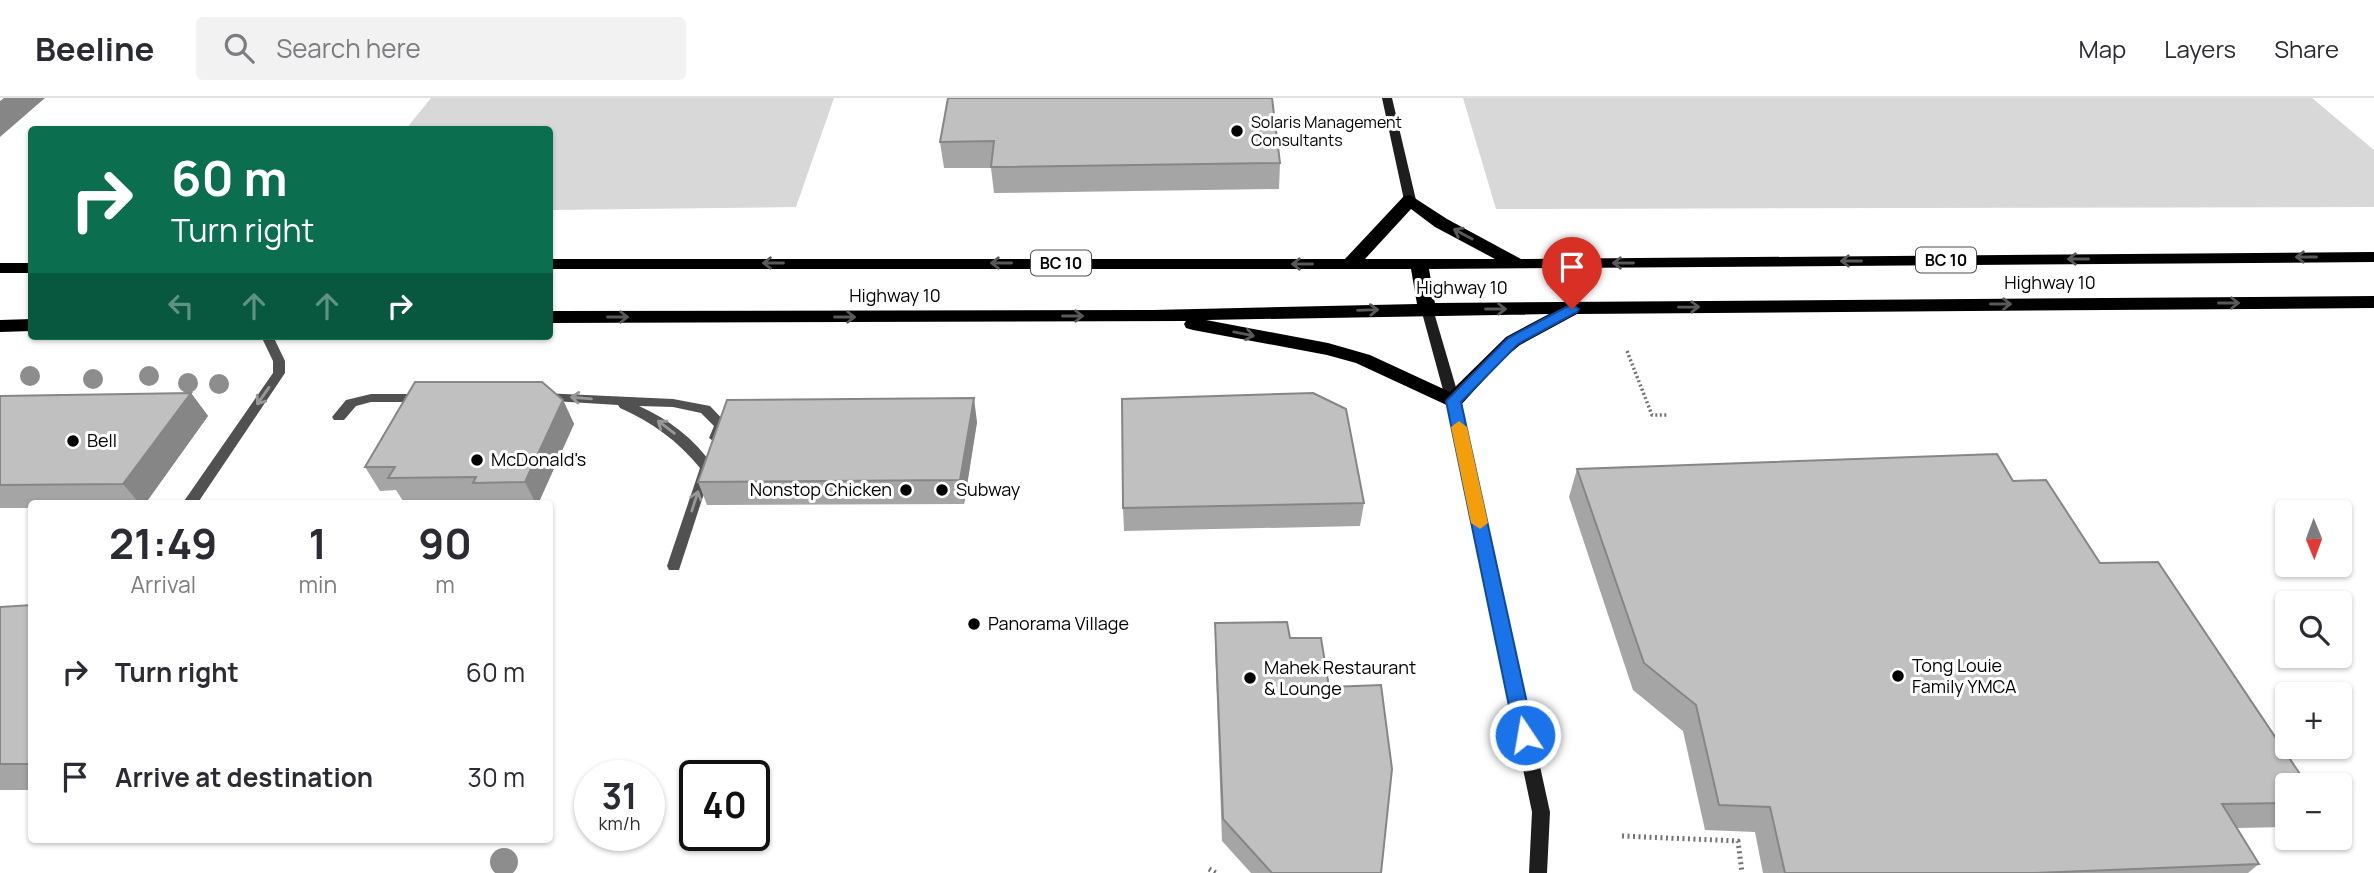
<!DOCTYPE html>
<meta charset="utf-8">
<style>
:root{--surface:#fff;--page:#f2f2f3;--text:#2b2b33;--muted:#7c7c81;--line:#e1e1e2}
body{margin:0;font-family:Manrope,sans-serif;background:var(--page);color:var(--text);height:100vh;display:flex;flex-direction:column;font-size:26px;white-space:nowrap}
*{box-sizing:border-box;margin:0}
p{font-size:23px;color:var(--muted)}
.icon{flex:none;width:38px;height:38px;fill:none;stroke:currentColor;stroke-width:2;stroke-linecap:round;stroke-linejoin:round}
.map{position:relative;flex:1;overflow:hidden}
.side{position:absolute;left:28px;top:402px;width:525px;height:343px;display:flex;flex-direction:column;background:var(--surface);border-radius:7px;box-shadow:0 2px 5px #0004}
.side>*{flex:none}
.hud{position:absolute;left:28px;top:28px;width:525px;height:214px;border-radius:7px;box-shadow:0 2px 5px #0004;background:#0b6e4f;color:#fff;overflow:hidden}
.needle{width:46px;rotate:179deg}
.controls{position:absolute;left:2275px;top:402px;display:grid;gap:14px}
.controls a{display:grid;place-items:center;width:77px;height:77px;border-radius:7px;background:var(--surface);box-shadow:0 2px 5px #0004;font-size:35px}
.speed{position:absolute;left:574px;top:662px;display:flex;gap:14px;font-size:35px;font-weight:700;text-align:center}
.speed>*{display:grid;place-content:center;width:91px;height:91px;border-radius:50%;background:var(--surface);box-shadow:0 2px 5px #0004;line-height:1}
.speed small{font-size:18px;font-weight:400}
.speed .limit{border:4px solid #111;border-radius:10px;background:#fff;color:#111}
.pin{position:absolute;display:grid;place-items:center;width:60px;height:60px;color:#fff;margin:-72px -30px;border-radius:50% 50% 50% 0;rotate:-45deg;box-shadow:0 0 7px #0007}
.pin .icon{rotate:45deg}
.me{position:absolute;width:77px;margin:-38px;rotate:348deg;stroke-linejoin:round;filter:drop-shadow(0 0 5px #0008)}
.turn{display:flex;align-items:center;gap:24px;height:147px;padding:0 28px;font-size:32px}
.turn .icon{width:91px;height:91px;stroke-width:2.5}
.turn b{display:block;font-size:49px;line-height:60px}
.lanes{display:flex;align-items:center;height:66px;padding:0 28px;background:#0003;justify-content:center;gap:35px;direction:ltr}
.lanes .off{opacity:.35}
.eta{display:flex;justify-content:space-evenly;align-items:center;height:119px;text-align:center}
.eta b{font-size:42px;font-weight:700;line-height:49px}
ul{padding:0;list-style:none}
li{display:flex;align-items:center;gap:21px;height:105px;padding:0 28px}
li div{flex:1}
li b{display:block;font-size:26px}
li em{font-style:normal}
header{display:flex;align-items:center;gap:42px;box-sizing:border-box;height:98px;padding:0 35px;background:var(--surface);border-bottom:2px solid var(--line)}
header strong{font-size:33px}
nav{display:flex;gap:38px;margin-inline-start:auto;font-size:24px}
.search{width:490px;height:63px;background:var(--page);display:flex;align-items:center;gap:18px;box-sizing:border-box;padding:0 24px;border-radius:7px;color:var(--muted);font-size:26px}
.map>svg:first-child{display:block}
</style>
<header>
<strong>Beeline</strong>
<div class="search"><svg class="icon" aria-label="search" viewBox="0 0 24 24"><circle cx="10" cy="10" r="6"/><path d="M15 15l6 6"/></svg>Search here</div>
<nav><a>Map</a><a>Layers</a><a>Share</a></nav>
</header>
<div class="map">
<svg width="2374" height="775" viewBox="0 0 2374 775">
<rect width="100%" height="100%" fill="#fff"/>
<!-- green -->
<path fill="#d8d8d8" d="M431,0h403l-38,109 -246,3v-80l-144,-1z
M1463,0h849l62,52v57l-878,2z"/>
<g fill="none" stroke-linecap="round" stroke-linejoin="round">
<!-- path-far1 -->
<path stroke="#737373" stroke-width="3.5" stroke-dasharray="2 2.5" stroke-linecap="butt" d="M1627,253l25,64h16"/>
<!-- path -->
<path stroke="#737373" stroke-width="5" stroke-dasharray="2 3.5" stroke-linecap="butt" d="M1622,738l116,5 4,32
M1209,771l7,4"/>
<!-- lane -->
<path fill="#515151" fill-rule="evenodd" d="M261,238h12l12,25v12l-88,131h-15l91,-131v-12z
M542,295l131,6 37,7 18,19 -7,16 -5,2 -7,-5 5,-12 -13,-13 -28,-6 -34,-1c29,13 56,33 74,60l-34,104h-10l-2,-4 33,-98c-22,-27 -48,-46 -80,-60l-2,-3 -81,-5 -2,-3 2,-3z
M371,296h53l7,4 -7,4h-53l-15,4 -12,14h-10l-2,-3 14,-17z"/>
<!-- secondary -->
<path fill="#1e1e1e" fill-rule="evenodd" d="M1382,0h10l24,102 -2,2 -4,1 -6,-3z
M1427,207l6,4 27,92 90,411 -3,61h-18l3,-61 -86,-411 -25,-92z"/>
<!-- highway -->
<path fill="#000" fill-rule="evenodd" d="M1410,97l37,24 74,40 853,-7v10l-945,7 6,34 939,-7v12l-797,6 -57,31 -18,15 -42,46 -7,2 -97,-45 -29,-8 -134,-25 -7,-2 -2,-4 2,-3 -636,2v-12l603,-1 264,-6 -6,-35h-861v-10h795l59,-63zM1411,111l24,18 60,32h-130zM1549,216l-43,23 -56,55 -80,-37 -42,-12 -122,-23z
M0,165h32v10h-32z
M32,221v12l-32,1v-12z"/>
</g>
<!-- trees -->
<g fill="#8d8d8d">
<circle cx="30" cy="278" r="10"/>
<circle cx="149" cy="278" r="10"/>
<circle cx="93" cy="281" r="10"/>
<circle cx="188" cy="285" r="10"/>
<circle cx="219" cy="286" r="10"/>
<circle cx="504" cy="764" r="14"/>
</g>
<!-- wall -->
<path fill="#a5a5a5" d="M948,0l332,65 -1,26 -285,4 -3,-25h-47l-4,-26z
M191,295l17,23 -63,88h-113v4h-32v-112z
M563,302l11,24 -36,80h-53l-2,-4 -80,1 -7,-11 -16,1 -15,-24z
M977,324l-13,82 -257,1 -9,-23z
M1577,371l436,12 87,82 187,223v41l-50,1 22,36 -11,9h-485l-8,-41 -50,-2 -22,-99 -50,-41 -64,-193z
M1364,405l-4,23 -236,5 -1,-23z
M32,507v185h-32v-183z
M1215,525l75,15 39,49 52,186h-130l-29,-32 -7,-195z"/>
<!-- shaded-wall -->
<path fill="#868686" d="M4,0h41l-45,39v-36z
M191,295l17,23 -63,88h-5l-17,-20z
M974,300l3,24 -13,82 -4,-24z
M563,302l11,24 -36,80h-2l-11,-22z"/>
<!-- building -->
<path fill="#c0c0c0" stroke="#868686" stroke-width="2" d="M948,0h324l8,65 -289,4 3,-26 -54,1z
M415,284h127l21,18 -38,82 -52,1 3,-6 -88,1 7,-11h-30z
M191,295l-68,91 -123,1v-89z
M1313,295l33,16 18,94 -241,5 -1,-109z
M974,300l-14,82 -262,2 29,-82z
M1997,356l16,27 33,-1 54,83 58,-1 150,224h-21v17l-65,1 37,60 -224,9h-250l-15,-66 -51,-2 -23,-100 -52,-42 -67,-194z
M32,507v159h-32v-157z
M1287,524l3,16h31l8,49 52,-2 11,84 -11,104h-109l-49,-54 -8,-196z"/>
<!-- one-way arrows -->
<defs><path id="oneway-shaft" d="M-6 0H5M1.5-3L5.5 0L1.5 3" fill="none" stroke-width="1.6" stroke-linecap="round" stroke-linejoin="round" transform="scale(1.75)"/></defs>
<g stroke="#595959">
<use href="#oneway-shaft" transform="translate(1463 136) rotate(-152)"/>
<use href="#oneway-shaft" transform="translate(2306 159) rotate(180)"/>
<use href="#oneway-shaft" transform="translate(2078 161) rotate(180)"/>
<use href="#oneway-shaft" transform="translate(1851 163) rotate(180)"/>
<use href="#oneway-shaft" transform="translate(773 165) rotate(-180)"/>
<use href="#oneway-shaft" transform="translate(1001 165) rotate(-180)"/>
<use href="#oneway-shaft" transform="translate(1623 165) rotate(180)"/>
<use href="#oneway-shaft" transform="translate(1302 166) rotate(-180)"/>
<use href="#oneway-shaft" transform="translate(2229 205)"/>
<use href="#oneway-shaft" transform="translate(2001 206)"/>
<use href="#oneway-shaft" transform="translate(1689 209) rotate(-1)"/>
<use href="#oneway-shaft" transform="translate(1496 211)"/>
<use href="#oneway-shaft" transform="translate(1368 212) rotate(-2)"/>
<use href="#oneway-shaft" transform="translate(1073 218)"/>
<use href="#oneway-shaft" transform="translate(618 219)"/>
<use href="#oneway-shaft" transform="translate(845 219)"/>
<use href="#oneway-shaft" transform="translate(1244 236) rotate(11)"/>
</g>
<g stroke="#979797">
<use href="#oneway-shaft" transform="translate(263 298) rotate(125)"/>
<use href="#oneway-shaft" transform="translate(581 300) rotate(-175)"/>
<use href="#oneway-shaft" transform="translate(666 329) rotate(-143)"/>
<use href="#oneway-shaft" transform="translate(695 403) rotate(-72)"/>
</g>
<!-- route -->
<path fill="#1a73e8" stroke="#114b97" stroke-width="2" d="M1572,206l7,5 -2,3 -59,32 -57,58 73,333 -3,6 -6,2 -7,-2 -3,-6 -69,-334 62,-63z"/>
<!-- slow -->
<path fill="#f59e0b" d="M1459,323l8,6 21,96 -8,6 -9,-6 -20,-96z"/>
<!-- markers -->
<g fill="#000" stroke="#fff" stroke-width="2.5">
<circle cx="1237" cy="33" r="7"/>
<circle cx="73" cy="343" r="7"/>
<circle cx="477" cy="362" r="7"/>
<circle cx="906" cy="392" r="7"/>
<circle cx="942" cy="392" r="7"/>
<circle cx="974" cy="526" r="7"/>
<circle cx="1898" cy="578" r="7"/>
<circle cx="1250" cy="580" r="7"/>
</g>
<g text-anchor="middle" stroke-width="6" stroke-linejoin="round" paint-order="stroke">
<!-- far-poi labels -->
<g font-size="16" fill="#000" stroke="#fff" text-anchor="start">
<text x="1251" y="30">Solaris Management<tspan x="1251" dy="18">Consultants</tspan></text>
</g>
<!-- shield labels -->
<g fill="#fff" stroke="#4c4c4c" stroke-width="2">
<rect x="1916" y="149.5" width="60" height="25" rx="5"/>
<rect x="1031" y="152.5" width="60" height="25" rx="5"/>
</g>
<g font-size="16" font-weight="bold" fill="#000">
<text x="1946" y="168">BC 10</text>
<text x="1061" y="171">BC 10</text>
</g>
<!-- street labels -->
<g font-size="18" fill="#000" stroke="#fff">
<text x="2050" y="191">Highway 10</text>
<text x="1462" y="196">Highway 10</text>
<text x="895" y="204">Highway 10</text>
</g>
<!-- poi labels -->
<g font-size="18" fill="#000" stroke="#fff" text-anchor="start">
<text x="87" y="349">Bell</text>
<text x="491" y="368">McDonald's</text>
<text x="892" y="398" text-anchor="end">Nonstop Chicken</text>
<text x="956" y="398">Subway</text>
<text x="988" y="532">Panorama Village</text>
<text x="1912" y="574">Tong Louie<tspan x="1912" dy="21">Family YMCA</tspan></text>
<text x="1264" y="576">Mahek Restaurant<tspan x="1264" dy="21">&amp; Lounge</tspan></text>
</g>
</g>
</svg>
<div class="controls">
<a><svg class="needle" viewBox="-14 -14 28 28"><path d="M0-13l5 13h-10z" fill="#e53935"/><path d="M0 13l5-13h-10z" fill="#7c7c81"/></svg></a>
<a><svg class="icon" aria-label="search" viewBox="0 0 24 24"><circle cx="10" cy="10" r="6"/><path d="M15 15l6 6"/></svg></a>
<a>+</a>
<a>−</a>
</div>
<div class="speed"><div>31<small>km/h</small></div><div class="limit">40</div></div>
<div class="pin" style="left:1572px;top:211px;background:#d93025"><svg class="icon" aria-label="arrive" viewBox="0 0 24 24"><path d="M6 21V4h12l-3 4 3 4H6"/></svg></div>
<svg class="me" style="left:1525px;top:637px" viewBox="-20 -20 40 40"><circle r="17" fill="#1a73e8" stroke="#fff" stroke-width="3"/><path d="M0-11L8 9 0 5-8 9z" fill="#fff"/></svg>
<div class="hud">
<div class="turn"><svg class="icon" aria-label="right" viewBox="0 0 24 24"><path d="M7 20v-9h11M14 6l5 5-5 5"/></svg><div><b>60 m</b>Turn right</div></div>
<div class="lanes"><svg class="icon off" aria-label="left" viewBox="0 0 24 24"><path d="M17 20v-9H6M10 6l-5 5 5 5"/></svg><svg class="icon off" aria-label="ahead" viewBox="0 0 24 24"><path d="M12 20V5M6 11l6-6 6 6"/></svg><svg class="icon off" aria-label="ahead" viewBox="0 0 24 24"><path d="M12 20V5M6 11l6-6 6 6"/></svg><svg class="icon" aria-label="right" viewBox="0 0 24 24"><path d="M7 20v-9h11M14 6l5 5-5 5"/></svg></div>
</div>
<section class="side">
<div class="eta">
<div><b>21:49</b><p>Arrival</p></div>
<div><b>1</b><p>min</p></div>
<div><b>90</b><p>m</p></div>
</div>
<ul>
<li><svg class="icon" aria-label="right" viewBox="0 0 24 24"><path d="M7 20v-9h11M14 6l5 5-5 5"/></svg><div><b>Turn right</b></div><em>60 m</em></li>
<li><svg class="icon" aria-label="arrive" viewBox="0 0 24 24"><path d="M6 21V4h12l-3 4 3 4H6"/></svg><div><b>Arrive at destination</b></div><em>30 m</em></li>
</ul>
</section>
</div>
